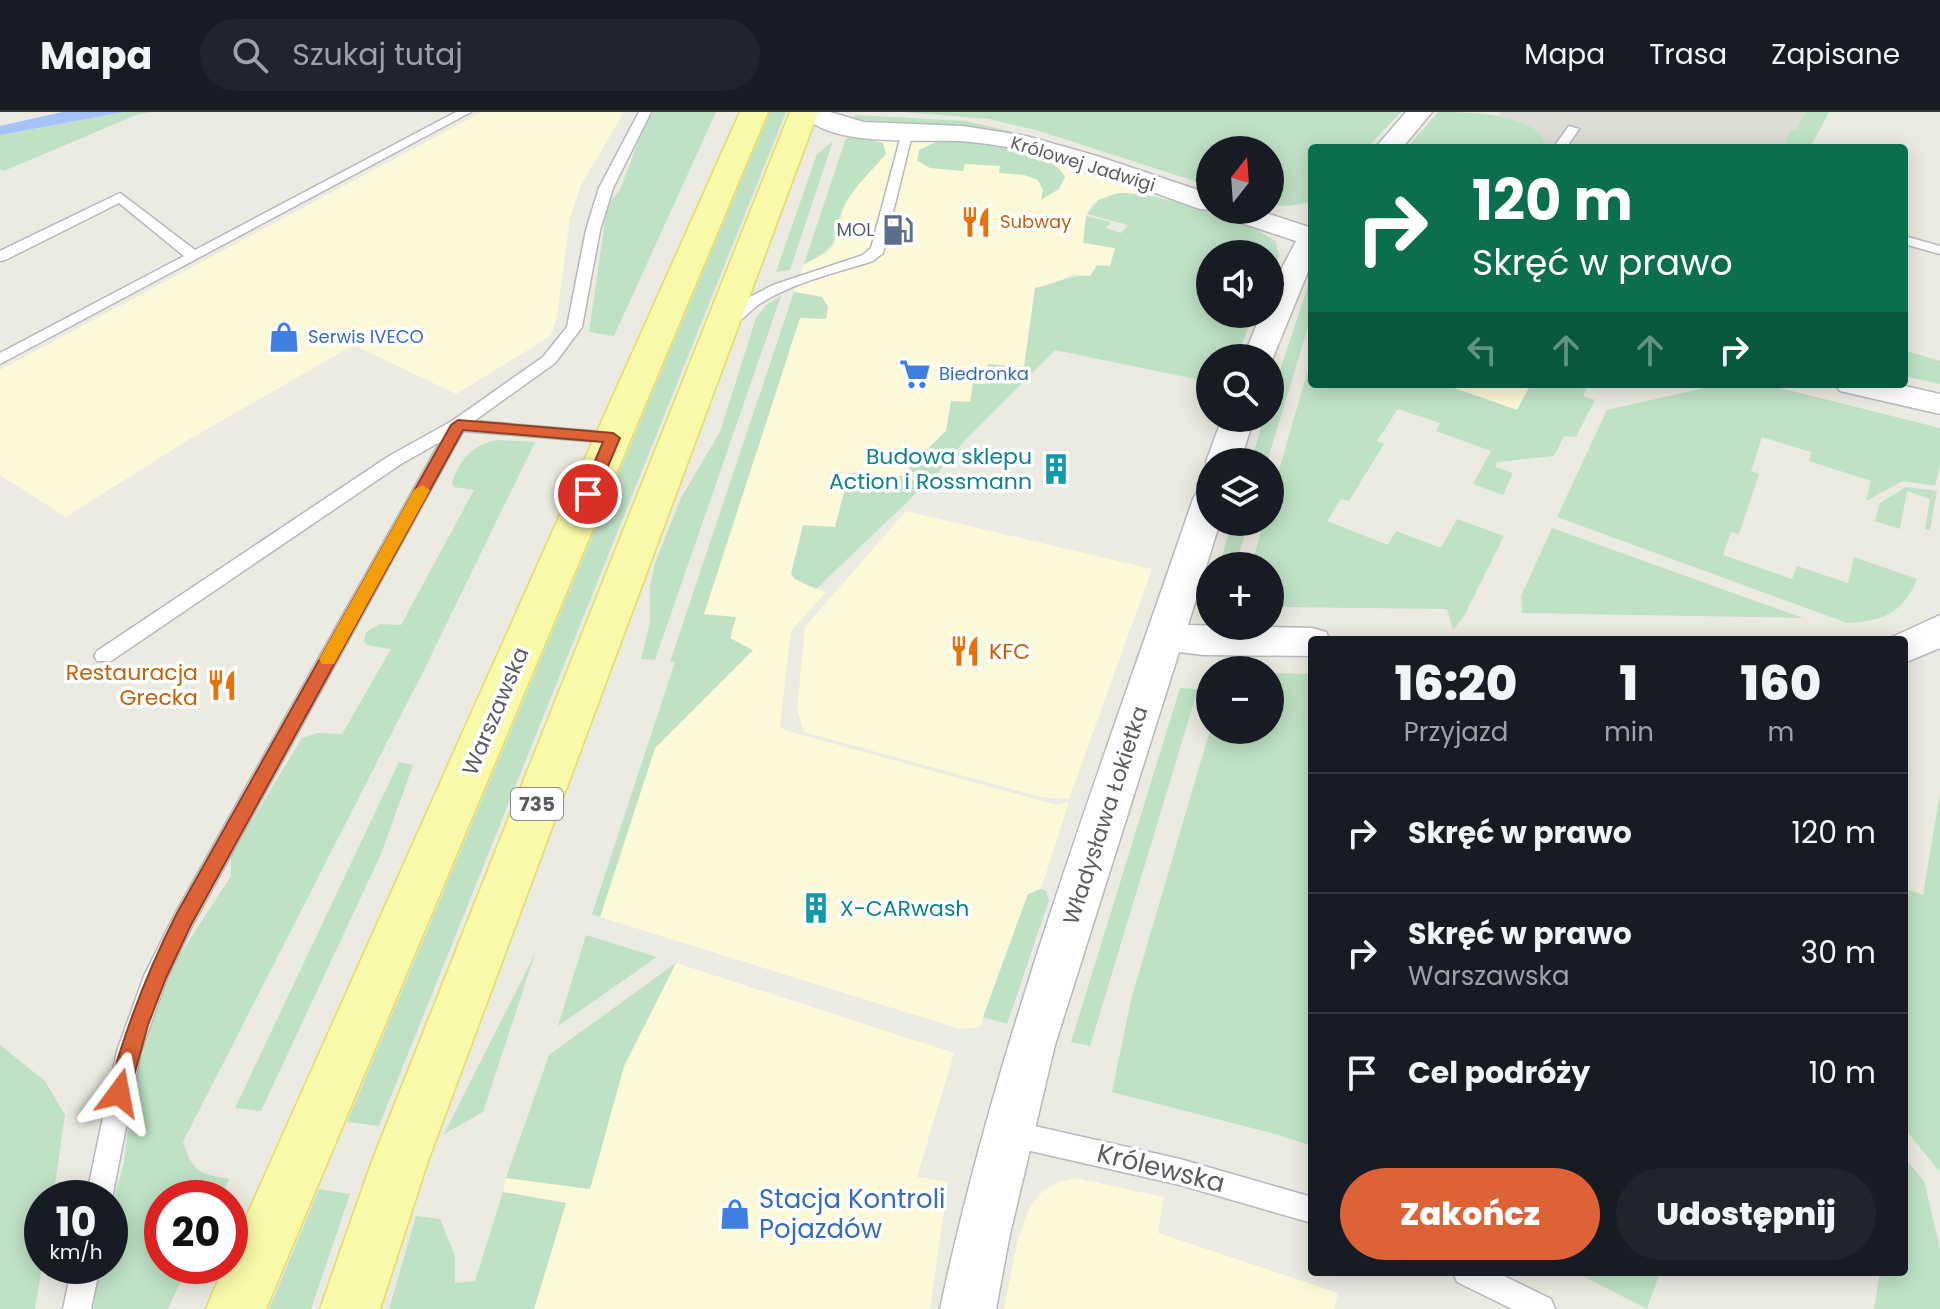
<!DOCTYPE html>
<html lang="pl">
<meta charset="utf-8">
<style>
:root{--surface:#171b24;--page:#20242c;--text:#f1f3f6;--muted:#9ea1a6;--line:#363941;--accent:#dd6236}
body{margin:0;font-family:Poppins,sans-serif;background:var(--page);color:var(--text);height:100vh;display:flex;flex-direction:column;font-size:30px;white-space:nowrap}
*{box-sizing:border-box;margin:0}
p{font-size:26px;color:var(--muted)}
.icon{flex:none;width:44px;height:44px;fill:none;stroke:currentColor;stroke-width:2;stroke-linecap:round;stroke-linejoin:round}
.map{position:relative;flex:1;overflow:hidden}
.sheet{position:absolute;left:1308px;top:524px;width:600px;height:640px;display:flex;flex-direction:column;background:var(--surface);border-radius:8px;box-shadow:0 4px 20px #0003}
.sheet>*{flex:none}
.guide{position:absolute;left:1308px;top:32px;width:600px;height:244px;border-radius:8px;box-shadow:0 4px 20px #0003;background:#0b6e4f;color:#fff;overflow:hidden}
.needle{width:52px;rotate:17deg}
.controls{position:absolute;left:1196px;top:24px;display:grid;gap:16px}
.controls a{display:grid;place-items:center;width:88px;height:88px;border-radius:50%;background:var(--surface);box-shadow:0 4px 20px #0003;font-size:40px}
.speed{position:absolute;left:24px;top:1068px;display:flex;gap:16px;font-size:40px;font-weight:700;text-align:center}
.speed>*{display:grid;place-content:center;width:104px;height:104px;border-radius:50%;background:var(--surface);box-shadow:0 4px 20px #0003;line-height:1}
.speed small{font-size:20px;font-weight:400}
.speed .limit{border:12px solid #d22;background:#fff;color:#111}
.pin{position:absolute;display:grid;place-items:center;width:68px;height:68px;color:#fff;margin:-34px;border:4px solid #fff;border-radius:50%;box-shadow:0 2px 8px #0007}
.me{position:absolute;width:88px;margin:-44px;rotate:13deg;stroke-linejoin:round;filter:drop-shadow(0 0 6px #0008)}
.turn{display:flex;align-items:center;gap:28px;height:168px;padding:0 32px;font-size:36px}
.turn .icon{width:104px;height:104px;stroke-width:2.5}
.turn b{display:block;font-size:56px;line-height:68px}
.lanes{display:flex;align-items:center;height:76px;padding:0 32px;background:#0003;justify-content:center;gap:40px;direction:ltr}
.lanes .off{opacity:.35}
.eta{display:flex;justify-content:space-evenly;align-items:center;height:136px;text-align:center}
.eta b{font-size:48px;font-weight:800;line-height:56px}
.button{display:flex;gap:16px;margin-top:auto;padding:16px 32px}
.button a{flex:1;height:92px;border-radius:48px;background:var(--accent);color:#fff;font-size:32px;font-weight:800;line-height:92px;text-align:center}
.button a+a{background:var(--page);color:var(--text)}
ul{padding:0;list-style:none}
li{display:flex;align-items:center;gap:24px;height:120px;padding:0 32px;border-top:2px solid var(--line)}
li div{flex:1}
li b{display:block;font-size:30px}
li em{font-style:normal}
header{display:flex;align-items:center;gap:48px;box-sizing:border-box;height:112px;padding:0 40px;background:var(--surface);border-bottom:2px solid var(--line)}
header strong{font-size:38px}
nav{display:flex;gap:44px;margin-inline-start:auto;font-size:28px}
.search{width:560px;height:72px;background:var(--page);display:flex;align-items:center;gap:20px;box-sizing:border-box;padding:0 28px;border-radius:44px;color:var(--muted);font-size:30px}
.map>svg:first-child{display:block}
</style>
<header>
<strong>Mapa</strong>
<div class="search"><svg class="icon" aria-label="search" viewBox="0 0 24 24"><circle cx="10" cy="10" r="6"/><path d="M15 15l6 6"/></svg>Szukaj tutaj</div>
<nav><a>Mapa</a><a>Trasa</a><a>Zapisane</a></nav>
</header>
<div class="map">
<svg width="1940" height="1197" viewBox="0 0 1940 1197">
<rect width="100%" height="100%" fill="#ecebe1"/>
<!-- commercial -->
<path fill="#fbf9d7" d="M482,0h142l-43,73 -11,33 -13,99 -6,18 -13,9 -82,50 -102,-49 -166,95 -122,77 -66,-42v-105z
M864,25l89,5 58,9 143,44 -36,-2 -26,11 -6,12 30,32 -6,18 -20,10 -18,-2 -17,10 -20,4 -11,79 -36,-3 -3,20 -37,42 -2,5 -46,45 -51,-3 -14,54 -32,56 23,9 -35,39 -11,94 4,5 229,63 45,12 11,-3 -28,87 -13,5 -48,133 -20,2 -360,-112 55,-169 98,-98 -24,-12 -26,-23 97,-298 25,2 -10,-24 -21,-3 10,-28 23,-11 6,-7 12,-42 8,-12z
M1443,272h88l-14,26z
M906,399l246,58 -83,230 -28,-2 -237,-65 -7,-23 8,-82z
M676,851l278,90 -37,124 31,5 -18,127h-396l32,-106 -63,-11 3,-14 84,11 34,-123z
M1075,1066l89,19 -6,36 180,60 -4,16h-330l14,-70 12,-32 12,-15 16,-10z"/>
<!-- industrial -->
<path fill="#ddddd6" d="M1500,0h305l-9,18h-5l-8,18h-232l-30,-26 -22,-6z"/>
<!-- green -->
<path fill="#bfe2c5" d="M124,0h28l-16,3 -132,56 -4,-1v-35z
M654,0h62l-102,224 -25,-4 18,-126 13,-16 26,-69z
M770,0h16l-407,1014 -32,-4z
M903,0h498l-34,36h-55v54l-23,4 -19,-1v-55h-60v36l-171,-55 -50,-12z
M1438,0c28,0 101,0 108,35l-107,1 -15,-4 -4,4h-13z
M1805,0h24l-19,36h-27l8,-19 5,1z
M855,3l111,6 61,14 -68,-10 -105,-5z
M864,25l19,6 3,11c-12,14 -27,28 -38,45 -21,34 3,43 -44,65l42,-126z
M833,29l-43,129 -14,2 41,-118z
M936,30c28,-2 117,7 129,35l-6,12 -18,11 2,-10 -5,-10 -14,-5 -25,-2 1,-7 -35,-2 -2,7 -33,-3 -13,-7 2,-11z
M1118,81c34,-2 132,27 158,49l3,14 -9,20v-22h-60v60h43l-16,44h-27v24l-155,-32 -89,89 -31,37 -22,-4 -4,-4 37,-37 5,-30 19,1 3,-19 12,1 3,-20 36,3 11,-79c20,-4 35,-14 55,-12l7,-11 13,1 5,-18 -32,-5 3,-27 25,6 -5,6 15,5 7,-8 -41,-11 11,-14z
M1312,162v40l-45,148h-16l13,-44h6v-18z
M794,180l28,5 6,10 -2,12 -26,-1 -96,296 32,3 -6,21 23,12 -98,98 -55,169 -8,-3 83,-252h-5z
M781,184l-126,364 -14,-1 9,-36v-37l5,-23 26,-65 39,-66 36,-114 10,-13z
M1904,238l36,11v23l-36,-8z
M1312,244v28h131l74,26 14,-26h58l-6,12 12,4 -19,37 -12,-1 -10,20 -57,6 -2,5 18,6 -10,22 -30,-11 18,-33 -55,-20 4,-8 -42,-14 -21,32 7,3 -35,57 -8,-2 -14,22 61,24 8,-14 45,17 16,-29 47,17 -40,80 -11,14 -6,-21 -173,-2v8l-4,-1v-48h-19l13,-44h6v-21z
M1722,272h42l176,44v38l-5,20 -32,-5 -37,20 5,-20 -62,-20 2,-9 -49,-15 -11,34 8,3 -20,60 -8,-2 -8,23 69,24 5,-13 51,17 6,-26 63,22c-14,35 -34,42 -70,44l-290,-106 50,-107z
M496,328l39,2 -111,228 -241,472c10,30 16,32 46,37l-9,19h-58v68h26l-20,43h-75l6,-43h11v-52l14,-52 12,-100 28,-83 67,-103v-21l71,-117 15,-5 25,1 49,-85 -24,-4 -3,-4 2,-9 14,-8 21,1 73,-135 -20,-3 -2,-5c9,-23 19,-36 44,-42z
M849,361l51,3 26,8 -110,105 -21,-10 -4,-5 12,-49 32,2z
M1906,375l31,4 -7,39 -5,-1 5,-30 -23,-8 -7,38 -25,-8 5,-18z
M1232,410h17l-14,44h-16z
M1552,416l251,90 -281,-5 -1,-17z
M1270,561l42,1v472l-37,-12 -163,-42 19,-92 79,-270h60z
M1180,576l18,1 -108,357 -19,-4z
M399,650l14,3 -32,89 -120,257 -26,-3z
M1940,682v378l-36,-44v-240l19,7z
M1041,777l5,2 3,9 -42,124 -24,-7 45,-123z
M586,823l71,22 -99,69z
M535,842l-52,158 -39,22z
M676,851l-52,103 -34,123 -84,-11 43,-123z
M0,933l45,36 20,34 -12,83h-11v68l-7,43h-35z
M1904,1045l20,24 16,68v60h-66l6,-37h24z
M319,1077l31,5 -39,115h-42z
M503,1080l63,11 -32,106h-145l27,-93 24,3 15,37v27l20,-2z
M1575,1160h85l-13,37z"/>
<!-- water -->
<path fill="#a4c4f9" d="M62,0h62l-124,23v-9z"/>
<g fill="none" stroke-linecap="round" stroke-linejoin="round">
<defs>
<path id="lane" d="M456,0h15l-471,252v-11l184,-97 -65,-53 -114,57 -5,1v-10l120,-58 75,57z
M639,0h12l-38,76 -13,42 -18,97 -27,36 -81,58 139,12 8,5 -8,5 -150,-12 -271,495 -25,52 -26,73 -29,147 -2,5v-5h-24l31,-147 27,-75 32,-64 264,-470 -39,22 -290,197h-14l-3,-5 3,-5 292,-195 63,-35 91,-64 24,-30 19,-97 13,-42z
M1569,14l10,3 -13,19h-13z
M903,16l10,3 -30,122 -10,8c-37,12 -79,21 -112,42 -13,8 -25,27 -41,24v-6l30,-24 23,-12 90,-30 8,-7z
M1904,124l36,10v8l-36,-10z
M1008,1008l172,39 132,38v26l-132,-38 -172,-39 -9,-4 -4,-9 4,-9z
M72,1154h28l-9,43h-28z
M1453,1160h43l55,27 4,10h-43l-55,-27z"/>
<path id="street" d="M801,0h29l34,10 99,4 63,10 71,20 113,38v16h5l-15,-1c-78,-27 -158,-63 -241,-68 -39,-2 -134,7 -158,-29z
M1406,0h26l-30,36h-27z
M1216,98h41l55,18v34l-42,103v-7h-27l18,-44h9v-23l26,-50 -76,-25z
M1835,272h61l44,10v20l-100,-23z
M1222,306h32l-14,44h-30v6l-4,-6z
M1210,375v35h10l-32,103 124,3 14,4 4,8h-18v16l-109,-1 -24,-3 -124,393 -45,189 -14,75h-56c59,-277 162,-543 253,-810l5,-8z
M1940,503v33l-36,15v-23h-15l1,-2z"/>
<path id="primary" d="M740,0h28l-502,1197h-60l18,-43h6v-13z
M790,0h28l-390,1049 -48,148h-60l52,-148z"/>
</defs>
<!-- lane casing -->
<use href="#lane" stroke="#b7b8bd" stroke-width="3"/>
<!-- street casing -->
<use href="#street" stroke="#b7b8bd" stroke-width="3"/>
<!-- primary casing -->
<use href="#primary" stroke="#e8db5e" stroke-width="3"/>
<!-- lane -->
<use href="#lane" fill="#fff" fill-rule="evenodd"/>
<!-- street -->
<use href="#street" fill="#fff" fill-rule="evenodd"/>
<!-- primary -->
<use href="#primary" fill="#f8f9a9" fill-rule="evenodd"/>
</g>
<!-- route -->
<path fill="#dd6236" stroke="#904023" stroke-width="2" d="M458,308l155,13 7,5 -24,56 -8,6 -7,-6 22,-52 -140,-12 -272,495 -25,53 -18,47 -21,76 -8,3 -8,-3 -3,-8c17,-64 39,-121 69,-180l274,-488z"/>
<!-- slow -->
<path fill="#f59e0b" d="M422,373l8,5 -96,174h-12l-3,-5 3,-5 92,-164z"/>
<!-- icons -->
<defs>
<symbol id="restaurant-bare" viewBox="-9 -9 18 18"><path d="M-5-6h1v4h1v-4h1v4h1v-4h1v5L-1.5 .5V6h-2V.5L-5-1ZM5-6V6H3V1.5H1.5Q1.5-4 5-6Z" fill="#e8710a" stroke="#fff" stroke-width="2.5" paint-order="stroke"/></symbol>
<symbol id="fuel-bare" viewBox="-9 -9 18 18"><path d="M-5.5-6h7V0h2V4h1.3V-2.5L3-4.5l.8-.8L6-3V5H2.5V1h-1V6h-7ZM-4.2-4.7v3.2H.2V-4.7Z" fill="#5c6f8a" stroke="#fff" stroke-width="2.5" paint-order="stroke"/></symbol>
<symbol id="shop-bare" viewBox="-9 -9 18 18"><path d="M-5-2.5h2.3a2.7 3.5 0 0 1 5.4 0H5L5.5 6h-11ZM-1.5-2.5h3a1.5 2.3 0 0 0-3 0Z" fill="#3f7fe0" stroke="#fff" stroke-width="2.5" paint-order="stroke"/></symbol>
<symbol id="supermarket-bare" viewBox="-9 -9 18 18"><path d="M-6-5.5h2.5l.6 2H6L4.5 2H-2.5L-4.4-4H-6ZM-1.5 3.2a1.3 1.3 0 1 0 .1 0ZM3 3.2a1.3 1.3 0 1 0 .1 0Z" fill="#3f7fe0" stroke="#fff" stroke-width="2.5" paint-order="stroke"/></symbol>
<symbol id="building-bare" viewBox="-9 -9 18 18"><path d="M-4-6H4V6H1V3H-1V6H-4ZM-2.5-4.3h1.7v1.8h-1.7ZM.8-4.3h1.7v1.8H.8ZM-2.5-1h1.7V.8h-1.7ZM.8-1h1.7V.8H.8Z" fill="#0f9aa8" stroke="#fff" stroke-width="2.5" paint-order="stroke"/></symbol>
</defs>
<g fill-rule="evenodd">
<use href="#restaurant-bare" x="954" y="88" width="44" height="44"/>
<use href="#fuel-bare" x="876" y="96" width="44" height="44"/>
<use href="#shop-bare" x="262" y="203" width="44" height="44"/>
<use href="#supermarket-bare" x="893" y="240" width="44" height="44"/>
<use href="#building-bare" x="1034" y="335" width="44" height="44"/>
<use href="#restaurant-bare" x="943" y="517" width="44" height="44"/>
<use href="#restaurant-bare" x="200" y="551" width="44" height="44"/>
<use href="#building-bare" x="794" y="774" width="44" height="44"/>
<use href="#shop-bare" x="713" y="1080" width="44" height="44"/>
</g>
<g text-anchor="middle" stroke-width="7" stroke-linejoin="round" paint-order="stroke">
<!-- far-street labels -->
<g font-size="18" fill="#5a5c61" stroke="#fff">
<text transform="translate(1083 52) rotate(17)" y="6">Królowej Jadwigi</text>
</g>
<!-- far-food labels -->
<g font-size="18" fill="#c56008" stroke="#fff" text-anchor="start">
<text x="1000" y="116">Subway</text>
</g>
<!-- far-service labels -->
<g font-size="18" fill="#4e5e75" stroke="#fff" text-anchor="end">
<text x="874" y="124">MOL</text>
</g>
<!-- far-shop labels -->
<g font-size="18" fill="#366cbe" stroke="#fff" text-anchor="start">
<text x="308" y="231">Serwis IVECO</text>
<text x="939" y="268">Biedronka</text>
</g>
<!-- shield labels -->
<rect fill="#fff" stroke="#8c8d90" stroke-width="2" x="511" y="676" width="52" height="32" rx="6"/>
<g font-size="20" font-weight="bold" fill="#5a5c61">
<text x="537" y="699">735</text>
</g>
<!-- culture labels -->
<g font-size="22" fill="#0d838f" stroke="#fff" text-anchor="end">
<text x="1032" y="352">Budowa sklepu<tspan x="1032" dy="25">Action i Rossmann</tspan></text>
<text x="840" y="804" text-anchor="start">X-CARwash</text>
</g>
<!-- food labels -->
<g font-size="22" fill="#c56008" stroke="#fff" text-anchor="start">
<text x="989" y="547">KFC</text>
<text x="198" y="568" text-anchor="end">Restauracja<tspan x="198" dy="25">Grecka</tspan></text>
</g>
<!-- street labels -->
<g font-size="22" fill="#5a5c61" stroke="#fff">
<text transform="translate(495 599) rotate(-67)" y="8">Warszawska</text>
<text transform="translate(1105 703) rotate(-72)" y="8">Władysława Łokietka</text>
</g>
<!-- near-street labels -->
<g font-size="26" fill="#5a5c61" stroke="#fff">
<text transform="translate(1161 1056) rotate(14)" y="9">Królewska</text>
</g>
<!-- near-shop labels -->
<g font-size="26" fill="#366cbe" stroke="#fff" text-anchor="start">
<text x="759" y="1096">Stacja Kontroli<tspan x="759" dy="30">Pojazdów</tspan></text>
</g>
</g>
</svg>
<div class="controls">
<a><svg class="needle" viewBox="-14 -14 28 28"><path d="M0-13l5 13h-10z" fill="#e53935"/><path d="M0 13l5-13h-10z" fill="#9ea1a6"/></svg></a>
<a><svg class="icon" aria-label="sound" viewBox="0 0 24 24"><path d="M4 9h4l5-4v14l-5-4H4zM17 9q2 3 0 6"/></svg></a>
<a><svg class="icon" aria-label="search" viewBox="0 0 24 24"><circle cx="10" cy="10" r="6"/><path d="M15 15l6 6"/></svg></a>
<a><svg class="icon" aria-label="layers" viewBox="0 0 24 24"><path d="M12 4l9 5-9 5-9-5zM3 14l9 5 9-5"/></svg></a>
<a>+</a>
<a>−</a>
</div>
<div class="speed"><div>10<small>km/h</small></div><div class="limit">20</div></div>
<div class="pin" style="left:588px;top:382px;background:#d93025"><svg class="icon" aria-label="arrive" viewBox="0 0 24 24"><path d="M6 21V4h12l-3 4 3 4H6"/></svg></div>
<svg class="me" style="left:119px;top:981px" viewBox="-20 -20 40 40"><path d="M0-17L14 15 0 8-14 15z" fill="#dd6236" stroke="#fff" stroke-width="4"/></svg>
<div class="guide">
<div class="turn"><svg class="icon" aria-label="right" viewBox="0 0 24 24"><path d="M7 20v-9h11M14 6l5 5-5 5"/></svg><div><b>120 m</b>Skręć w prawo</div></div>
<div class="lanes"><svg class="icon off" aria-label="left" viewBox="0 0 24 24"><path d="M17 20v-9H6M10 6l-5 5 5 5"/></svg><svg class="icon off" aria-label="ahead" viewBox="0 0 24 24"><path d="M12 20V5M6 11l6-6 6 6"/></svg><svg class="icon off" aria-label="ahead" viewBox="0 0 24 24"><path d="M12 20V5M6 11l6-6 6 6"/></svg><svg class="icon" aria-label="right" viewBox="0 0 24 24"><path d="M7 20v-9h11M14 6l5 5-5 5"/></svg></div>
</div>
<section class="sheet">
<div class="eta">
<div><b>16:20</b><p>Przyjazd</p></div>
<div><b>1</b><p>min</p></div>
<div><b>160</b><p>m</p></div>
</div>
<ul>
<li><svg class="icon" aria-label="right" viewBox="0 0 24 24"><path d="M7 20v-9h11M14 6l5 5-5 5"/></svg><div><b>Skręć w prawo</b></div><em>120 m</em></li>
<li><svg class="icon" aria-label="right" viewBox="0 0 24 24"><path d="M7 20v-9h11M14 6l5 5-5 5"/></svg><div><b>Skręć w prawo</b><p>Warszawska</p></div><em>30 m</em></li>
<li><svg class="icon" aria-label="arrive" viewBox="0 0 24 24"><path d="M6 21V4h12l-3 4 3 4H6"/></svg><div><b>Cel podróży</b></div><em>10 m</em></li>
</ul>
<div class="button"><a>Zakończ</a><a>Udostępnij</a></div>
</section>
</div>
